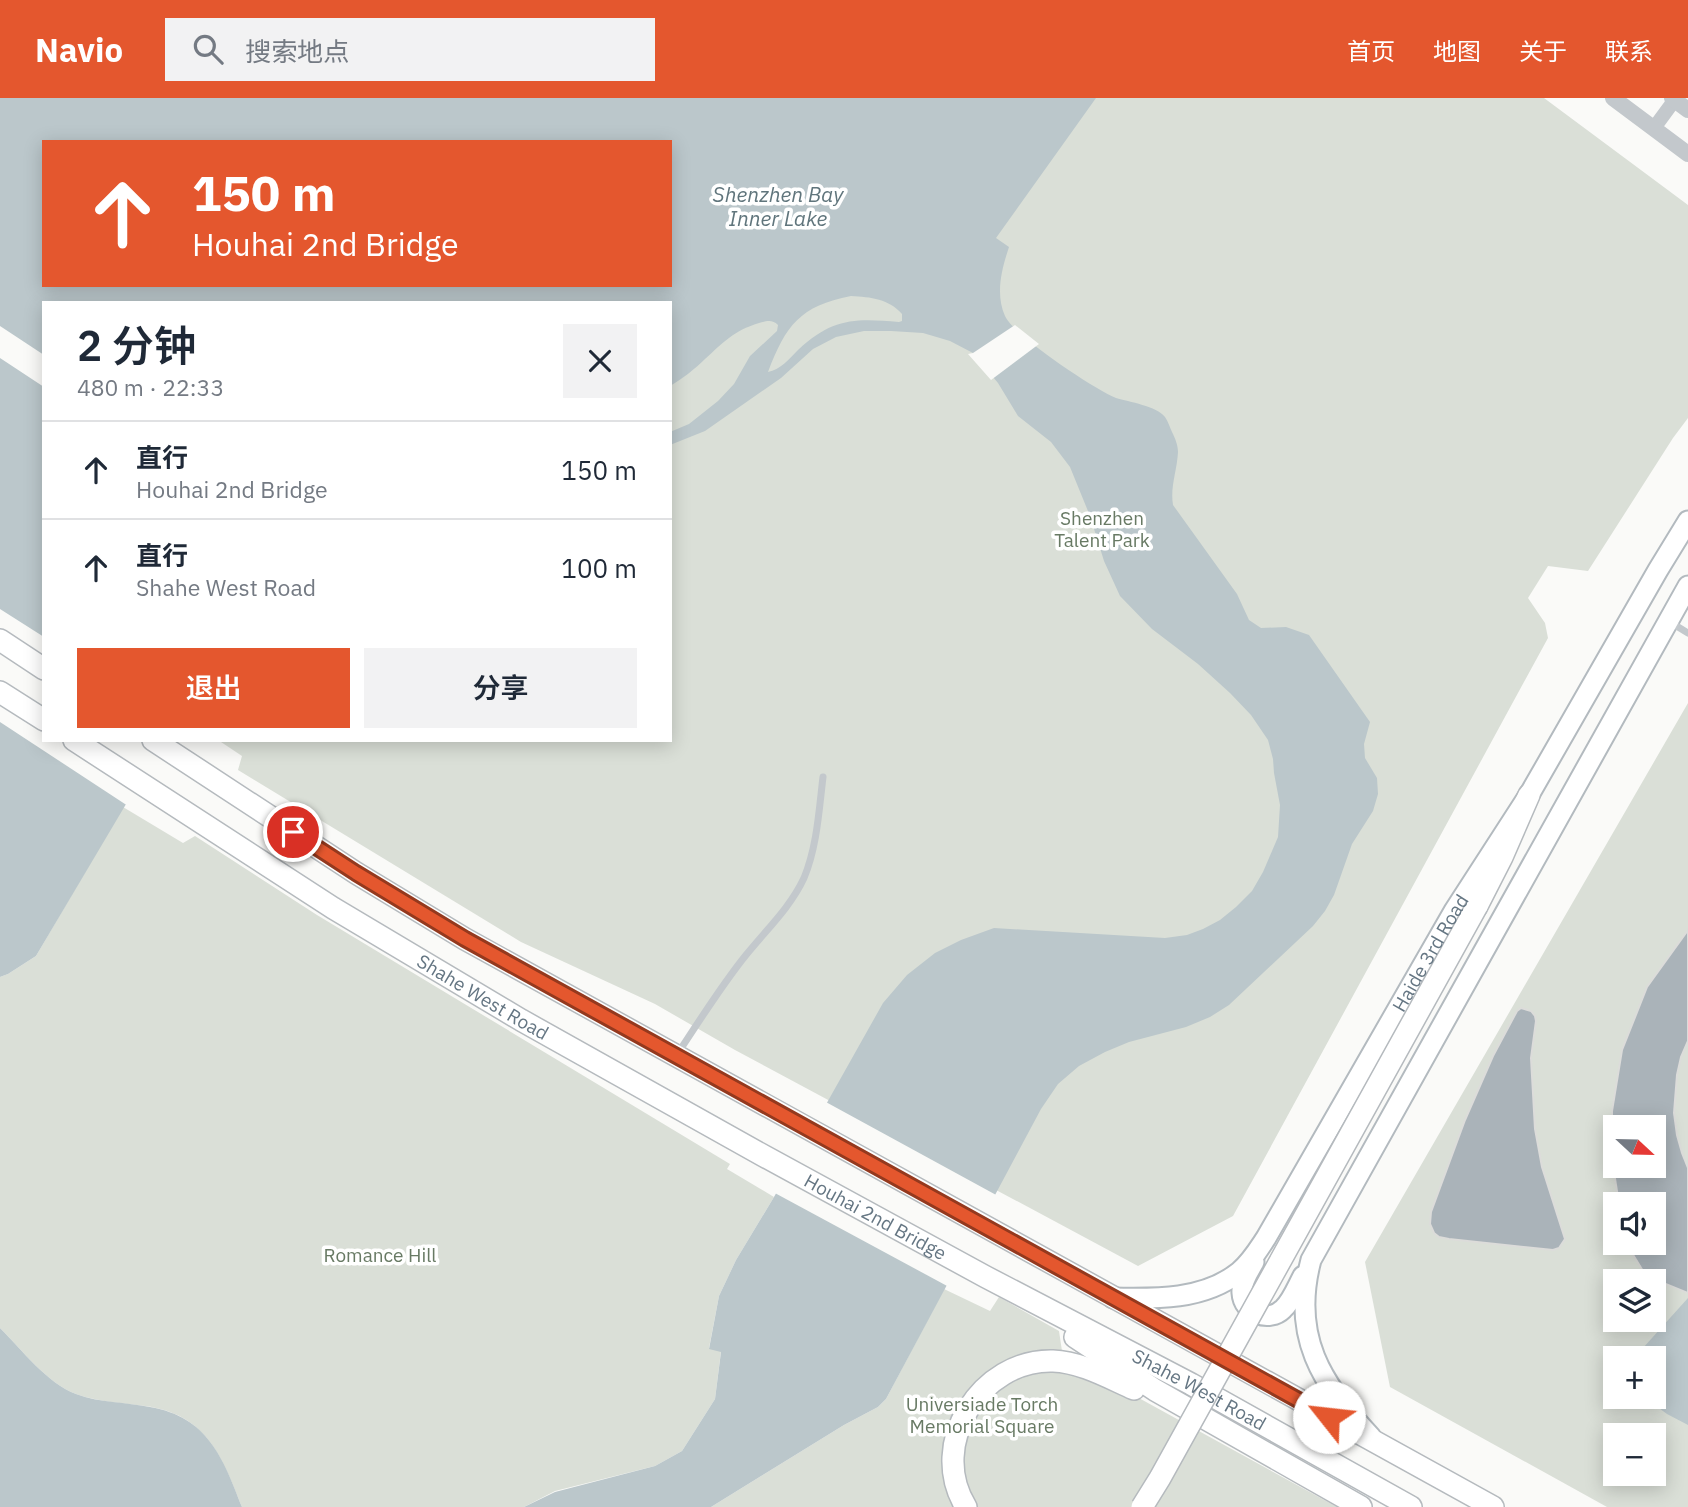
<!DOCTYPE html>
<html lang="zh">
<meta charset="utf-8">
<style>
:root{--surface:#fff;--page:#f2f2f3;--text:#1f2937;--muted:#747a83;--line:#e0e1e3;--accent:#e4572e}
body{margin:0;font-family:"IBM Plex Sans","Noto Sans SC",sans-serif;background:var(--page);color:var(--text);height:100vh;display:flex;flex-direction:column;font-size:26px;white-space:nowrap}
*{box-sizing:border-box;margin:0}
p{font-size:23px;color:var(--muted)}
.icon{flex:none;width:38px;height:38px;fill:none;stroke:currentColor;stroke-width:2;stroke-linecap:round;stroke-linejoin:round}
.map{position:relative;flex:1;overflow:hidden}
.details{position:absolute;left:42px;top:203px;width:630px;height:441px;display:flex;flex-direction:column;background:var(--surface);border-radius:0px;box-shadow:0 4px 18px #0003}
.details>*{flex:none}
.guide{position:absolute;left:42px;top:42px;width:630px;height:147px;border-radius:0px;box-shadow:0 4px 18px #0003;background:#e4572e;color:#fff;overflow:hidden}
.needle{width:46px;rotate:112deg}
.tools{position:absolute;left:1603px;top:1017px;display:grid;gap:14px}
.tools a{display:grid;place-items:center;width:63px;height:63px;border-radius:0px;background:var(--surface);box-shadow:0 4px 18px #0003;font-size:35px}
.pin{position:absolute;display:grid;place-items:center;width:60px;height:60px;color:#fff;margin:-30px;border:4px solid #fff;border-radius:50%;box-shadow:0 2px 7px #0007}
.me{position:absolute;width:77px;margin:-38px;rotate:299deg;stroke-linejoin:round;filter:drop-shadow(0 0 5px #0008)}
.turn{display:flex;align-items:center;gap:24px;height:147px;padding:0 35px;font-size:32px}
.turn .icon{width:91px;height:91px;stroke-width:2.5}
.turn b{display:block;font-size:49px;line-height:60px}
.round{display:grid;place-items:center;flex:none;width:74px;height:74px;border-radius:0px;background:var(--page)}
.head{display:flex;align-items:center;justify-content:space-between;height:119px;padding:0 35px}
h1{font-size:42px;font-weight:600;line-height:52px}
.primary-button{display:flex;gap:14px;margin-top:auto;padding:14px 35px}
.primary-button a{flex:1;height:80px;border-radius:0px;background:var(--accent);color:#fff;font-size:28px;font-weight:600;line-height:80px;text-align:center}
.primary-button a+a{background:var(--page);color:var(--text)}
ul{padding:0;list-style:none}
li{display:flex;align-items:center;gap:21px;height:98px;padding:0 35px;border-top:2px solid var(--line)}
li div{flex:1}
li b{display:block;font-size:26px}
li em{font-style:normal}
header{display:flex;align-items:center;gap:42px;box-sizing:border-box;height:98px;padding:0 35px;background:var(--accent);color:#fff}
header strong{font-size:33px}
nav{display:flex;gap:38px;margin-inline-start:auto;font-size:24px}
.search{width:490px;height:63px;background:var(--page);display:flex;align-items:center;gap:18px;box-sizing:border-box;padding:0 24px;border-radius:0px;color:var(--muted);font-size:26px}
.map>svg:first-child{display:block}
</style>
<header>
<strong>Navio</strong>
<div class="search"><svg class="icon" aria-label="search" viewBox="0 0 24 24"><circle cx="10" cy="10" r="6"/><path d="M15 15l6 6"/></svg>搜索地点</div>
<nav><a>首页</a><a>地图</a><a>关于</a><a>联系</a></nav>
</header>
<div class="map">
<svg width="1688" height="1409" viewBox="0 0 1688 1409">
<rect width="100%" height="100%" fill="#fafaf8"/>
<!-- green -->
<path fill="#dadfd7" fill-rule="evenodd" d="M0,0h1544l144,107v213l-15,20 -85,133 -40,-5 -20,32 17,25 3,15 -315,578 -95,50 -403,-216 -80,-46 -134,-62 -283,-172 4,-14 -24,-16h452v-437h-626zM44,44h626v143h-626z
M1688,605v804h-81l-217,-120 -25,-125zM1615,1029h39v39h-39zM1615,1106h39v38h-39zM1615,1183h39v39h-39zM1615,1260h39v38h-39zM1615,1337h39v39h-39z
M123,709l60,36 12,-7 122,79 413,249 -3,5 47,28 -38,63 -17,36 -10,52 12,3 -6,48 -33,52 -27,15 -100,25 -31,16h-282c-20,-51 -36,-93 -97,-101 -22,-3 -47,-4 -69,-12 -29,-11 -54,-44 -76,-66v-351l8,-3 28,-18z
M944,1191l46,22 9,-14 60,34 3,20 -3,1 78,45 200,110h-626l133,-82 34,-18 8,-8z"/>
<!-- water -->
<path fill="#bbc7cb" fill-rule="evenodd" d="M0,0h1096l-100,140 13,9c-7,21 -14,47 -4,69 9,20 89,73 111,82 13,4 41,8 49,19 3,4 5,11 7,15 3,6 6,13 6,20 -1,19 -8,35 -5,53l64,89 12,26 12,8 25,-1 23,8 61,87 -6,22 1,14 12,20 1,16 -5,17 -21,33 -18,51 -9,16 -12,15 -84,79 -19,12 -24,10 -57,15 -24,10 -26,14 -21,18 -17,25 -155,290 -8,8 -34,18 -133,82h-187l31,-15 100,-26 27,-15 33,-52 6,-47 -12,-3 10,-53 17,-36 38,-63 109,-194 24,-28 28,-22 26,-13 33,-12 171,10 22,-3 16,-6 17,-9 16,-13 16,-16 11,-19 15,-35 2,-32 -6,-32 -1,-14 -5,-19 -17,-25 -21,-22 -32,-29 -46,-35 -32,-33 -16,-35 -14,-45 -20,-49 -19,-25 -33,-26 -20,-33 -25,-30 -23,-12 -27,-8 -32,-2h-27l-28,6 -23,12 -32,29 -76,53 -35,14v-13l19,-8 29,-23 16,-17 16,-28 27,-25 1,-6c-6,-6 -11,-4 -19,-2 -26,8 -35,19 -54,36 -10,10 -23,20 -35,27v-83h-626v437h120l-128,216 -28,18 -8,3zM44,44h626v143h-626zM851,198c20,1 38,3 51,18v7l-3,1c-44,-4 -67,-4 -101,28 -9,9 -18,20 -30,22 18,-47 32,-66 83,-76z
M1688,1200v127l-21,-11 -23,-17 10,-1v-38h-20z
M0,1230c22,22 47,55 76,66 24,9 50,8 74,13 58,10 73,51 92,100h-242z"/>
<!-- pier -->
<path fill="#fafaf8" d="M1015,227l24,19 -48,36 -23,-26 5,-1z
M0,228l44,29v32l-44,-29z
M0,511l44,28v103h123l-39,66 -128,-84z
M824,1003l174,95 -49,91 -176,-95z"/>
<!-- building -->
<path fill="#aab3b9" stroke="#dcdcda" stroke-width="2" d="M1688,832v111l-7,16 -4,18 -3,38 3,22 5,18 6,15v125l-42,-17 -14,-23 -3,-11h25v-38h-35l-6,-38h41v-39h-42v-16l10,-61 25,-63z
M1521,910l10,3 4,5 1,5 -5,37 4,71 7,38 23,72 -6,9 -6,2 -104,-11 -10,-2 -5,-4 -4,-9 1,-12 34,-92 28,-64 24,-45z"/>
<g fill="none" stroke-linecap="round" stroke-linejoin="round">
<defs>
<g id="secondary">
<path d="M1254,1164c-5,9 -13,20 -12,31 1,20 27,30 41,16 9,-8 14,-22 20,-33"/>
<path id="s1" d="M1113,1200c43,1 91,2 126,-26 12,-10 19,-22 27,-34l188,-327 75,-116 129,-225 30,-49"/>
<path d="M1371,1339c-50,-54 -80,-101 -60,-177l377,-674"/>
</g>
<g id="primary">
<path d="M0,542l44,29"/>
<path d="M0,594l44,28"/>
<path id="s2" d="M74,642l259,168 188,112 243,136 222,121 205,107 220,123"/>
<path d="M153,642l203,133 109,66 1028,568"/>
<path d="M1477,808l25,-49 27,-62"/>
<path d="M1075,1239l80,53 206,117"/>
<path d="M966,1409c-39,-63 15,-148 87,-146 28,1 56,17 81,28"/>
</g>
</defs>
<!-- secondary casing -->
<use href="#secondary" stroke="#b3babf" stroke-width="23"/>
<!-- primary casing -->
<use href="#primary" stroke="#b5babe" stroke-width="24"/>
<!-- service -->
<path stroke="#c3c8cc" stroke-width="7" d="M1670,524l18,11
M678,955c22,-33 43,-67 68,-98 20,-25 44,-47 58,-77 13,-31 15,-68 19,-101"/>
<!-- minor -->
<path stroke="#c3c8cc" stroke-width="14" d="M1654,30l22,-30"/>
<!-- tertiary -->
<path stroke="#c3c8cc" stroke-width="16" d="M1613,0l75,56
M1672,0l16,12"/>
<!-- secondary -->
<use href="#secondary" stroke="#fff" stroke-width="19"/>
<!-- primary -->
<use href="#primary" stroke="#fff" stroke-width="21"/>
<defs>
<path id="primary-bridge" d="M1142,1409l18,-29 317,-572"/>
</defs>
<!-- primary-bridge casing -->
<use href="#primary-bridge" stroke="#b5babe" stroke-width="24" stroke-linecap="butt"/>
<!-- primary-bridge -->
<use href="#primary-bridge" stroke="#fff" stroke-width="21"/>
</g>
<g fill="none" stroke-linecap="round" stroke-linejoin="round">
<defs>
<path id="route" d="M293,734l63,41 109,66 864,478"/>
</defs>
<!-- route casing -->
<use href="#route" stroke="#94391e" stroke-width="18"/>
<!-- route -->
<use href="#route" stroke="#e4572e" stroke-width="12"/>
</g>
<g text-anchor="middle" stroke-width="7" stroke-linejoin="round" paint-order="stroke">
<!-- park labels -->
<g font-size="19" fill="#687a64" stroke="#fff">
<text x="1102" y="427">Shenzhen<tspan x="1102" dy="22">Talent Park</tspan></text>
<text x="380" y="1164">Romance Hill</text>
<text x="982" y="1313">Universiade Torch<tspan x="982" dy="22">Memorial Square</tspan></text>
</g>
<!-- street labels -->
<g font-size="19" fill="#657683" stroke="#fff">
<text dy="7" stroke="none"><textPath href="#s1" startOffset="504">Haide 3rd Road</textPath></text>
<text dy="7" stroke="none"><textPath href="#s2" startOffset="483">Shahe West Road</textPath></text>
<text dy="7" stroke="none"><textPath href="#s2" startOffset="933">Houhai 2nd Bridge</textPath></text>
<text dy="7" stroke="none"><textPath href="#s2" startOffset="1300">Shahe West Road</textPath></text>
</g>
<!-- water labels -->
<g font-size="21" font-style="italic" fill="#60757c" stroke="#fff">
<text x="778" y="104">Shenzhen Bay<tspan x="778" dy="24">Inner Lake</tspan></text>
</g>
</g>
</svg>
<div class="tools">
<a><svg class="needle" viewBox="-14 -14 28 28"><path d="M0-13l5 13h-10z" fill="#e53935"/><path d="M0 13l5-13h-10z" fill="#747a83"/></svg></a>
<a><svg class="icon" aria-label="sound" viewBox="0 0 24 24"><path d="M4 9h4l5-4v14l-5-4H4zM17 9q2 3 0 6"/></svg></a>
<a><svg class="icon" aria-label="layers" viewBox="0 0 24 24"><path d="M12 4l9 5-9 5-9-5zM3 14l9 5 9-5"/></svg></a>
<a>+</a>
<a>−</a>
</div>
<div class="pin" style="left:293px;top:734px;background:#d93025"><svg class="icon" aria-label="arrive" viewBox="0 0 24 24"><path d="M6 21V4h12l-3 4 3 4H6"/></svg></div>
<svg class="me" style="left:1329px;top:1319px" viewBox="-20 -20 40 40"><circle r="19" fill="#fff"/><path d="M0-13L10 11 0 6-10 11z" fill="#e4572e"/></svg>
<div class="guide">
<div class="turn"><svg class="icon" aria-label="ahead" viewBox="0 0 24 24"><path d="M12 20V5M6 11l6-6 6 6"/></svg><div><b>150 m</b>Houhai 2nd Bridge</div></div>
</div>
<section class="details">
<div class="head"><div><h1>2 分钟</h1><p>480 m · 22:33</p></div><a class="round"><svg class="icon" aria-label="close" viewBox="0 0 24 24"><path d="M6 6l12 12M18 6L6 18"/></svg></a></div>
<ul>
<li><svg class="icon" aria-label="ahead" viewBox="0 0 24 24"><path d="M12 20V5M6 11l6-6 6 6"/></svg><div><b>直行</b><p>Houhai 2nd Bridge</p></div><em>150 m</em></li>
<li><svg class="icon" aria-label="ahead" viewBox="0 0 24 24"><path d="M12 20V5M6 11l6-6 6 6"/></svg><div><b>直行</b><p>Shahe West Road</p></div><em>100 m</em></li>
</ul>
<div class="primary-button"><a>退出</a><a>分享</a></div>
</section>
</div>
